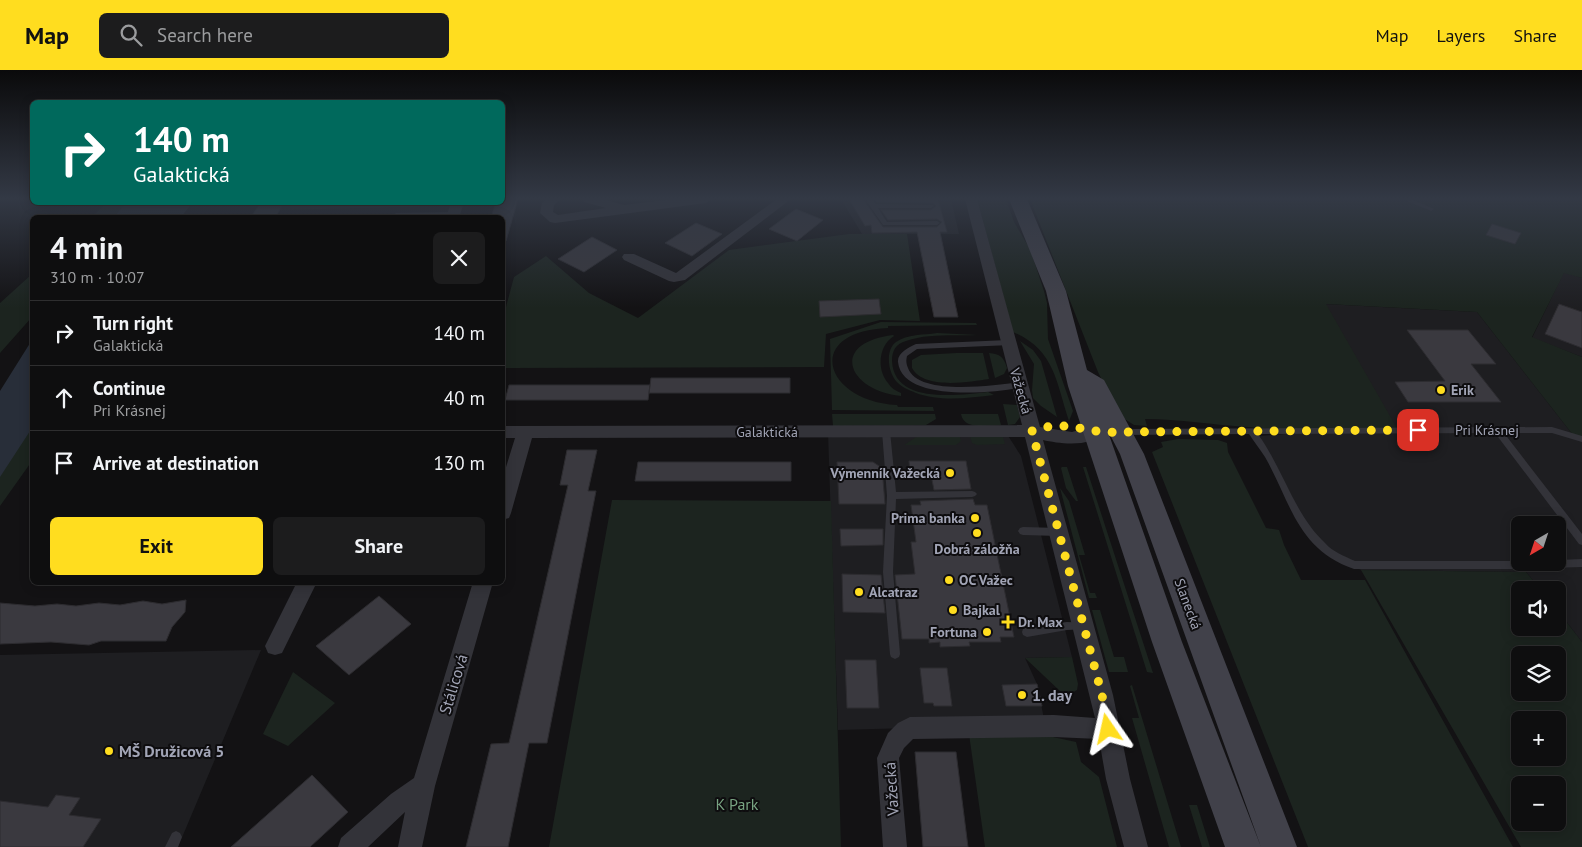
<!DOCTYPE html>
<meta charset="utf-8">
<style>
:root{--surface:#0e0e0f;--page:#1c1c1d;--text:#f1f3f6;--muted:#9b9c9e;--line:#2e2e2f;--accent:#ffdd1f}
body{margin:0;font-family:"PT Sans",sans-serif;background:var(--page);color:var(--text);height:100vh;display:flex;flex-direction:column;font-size:19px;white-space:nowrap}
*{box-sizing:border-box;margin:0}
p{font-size:16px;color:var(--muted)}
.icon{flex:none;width:28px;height:28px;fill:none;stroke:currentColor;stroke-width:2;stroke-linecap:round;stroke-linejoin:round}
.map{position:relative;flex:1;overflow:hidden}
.details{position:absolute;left:30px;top:145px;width:475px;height:370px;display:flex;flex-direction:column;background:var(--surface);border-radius:8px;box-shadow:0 2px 12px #0003,0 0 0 1px var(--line)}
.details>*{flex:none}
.hud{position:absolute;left:30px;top:30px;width:475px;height:105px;border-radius:8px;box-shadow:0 2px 12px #0003,0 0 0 1px var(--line);background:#00695c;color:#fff;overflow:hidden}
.needle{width:32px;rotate:219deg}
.fabs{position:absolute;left:1511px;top:446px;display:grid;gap:10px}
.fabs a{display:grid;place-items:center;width:55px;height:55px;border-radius:8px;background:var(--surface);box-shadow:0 2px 12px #0003,0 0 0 1px var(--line);font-size:25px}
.pin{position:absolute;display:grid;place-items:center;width:42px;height:42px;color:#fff;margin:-21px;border-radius:10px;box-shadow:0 2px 8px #0006}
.me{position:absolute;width:55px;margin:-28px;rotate:349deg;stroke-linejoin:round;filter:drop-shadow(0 0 4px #0008)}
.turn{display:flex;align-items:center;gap:18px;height:105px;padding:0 20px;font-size:22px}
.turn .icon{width:65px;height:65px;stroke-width:2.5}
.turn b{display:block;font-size:35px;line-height:42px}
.round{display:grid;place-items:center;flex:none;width:52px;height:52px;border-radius:8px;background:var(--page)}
.headline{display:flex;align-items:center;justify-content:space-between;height:85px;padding:0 20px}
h1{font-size:30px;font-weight:600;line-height:38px}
.cta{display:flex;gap:10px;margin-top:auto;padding:10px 20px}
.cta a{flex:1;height:58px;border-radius:8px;background:var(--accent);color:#111;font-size:20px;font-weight:600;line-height:58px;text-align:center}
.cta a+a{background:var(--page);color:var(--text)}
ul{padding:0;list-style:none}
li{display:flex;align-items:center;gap:15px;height:65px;padding:0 20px;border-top:1px solid var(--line)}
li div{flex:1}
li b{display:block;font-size:19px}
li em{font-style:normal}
header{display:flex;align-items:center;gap:30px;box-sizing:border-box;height:70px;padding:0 25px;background:var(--accent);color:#111}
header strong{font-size:24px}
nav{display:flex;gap:28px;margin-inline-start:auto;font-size:18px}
.search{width:350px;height:45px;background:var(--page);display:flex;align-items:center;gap:12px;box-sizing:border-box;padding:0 18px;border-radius:8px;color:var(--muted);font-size:19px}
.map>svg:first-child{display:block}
</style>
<header>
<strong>Map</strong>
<div class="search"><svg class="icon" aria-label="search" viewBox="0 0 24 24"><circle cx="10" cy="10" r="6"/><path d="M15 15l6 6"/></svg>Search here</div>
<nav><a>Map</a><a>Layers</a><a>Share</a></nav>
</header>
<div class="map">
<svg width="1582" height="777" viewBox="0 0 1582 777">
<rect width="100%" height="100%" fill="#131214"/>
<!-- built -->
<path fill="#1e1e21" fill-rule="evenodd" d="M841,129h110l8,35h-97z
M1564,202l18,6v79l-50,-19z
M1325,234l152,8 96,123 9,4v203l-24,-31v-21h-17l-15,-18 -165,-2 -32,-16 -42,-58 -27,-60 63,-5zM1520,455h38v37h-38z
M1005,361l16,25 51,201 -47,1 12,26 7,35 -134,9 -72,2 -10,-298z
M261,580l-83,197h-178v-192z"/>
<!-- green -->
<path fill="#1c241f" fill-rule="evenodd" d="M977,129h29l8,23 16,27 14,42 3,12 1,36 25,72 -4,10c-13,-39 -14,-71 -56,-89z
M1030,129h552v79l-18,-5 -32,64 50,20v82l-9,-4 -96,-123 -151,-8 72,126c-50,1 -100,1 -150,-3 -35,-2 -69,-8 -103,-8l2,7 -13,-1 -14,-9 -22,-44z
M239,132l209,1 -2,3 -166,4 3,-6 -45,1z
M106,133h25l-12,14 -28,1z
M849,164h58l13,87 -40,-1 -54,14 -2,33 -321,1v-50l11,-41 32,-21 43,37 49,25 91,-68z
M32,204v43l-32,36v-50z
M881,252l95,1 1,2 -89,1v2c-85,3 -65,73 9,77l1,2h35l1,4 -102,-1 -2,-71z
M937,263l41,2c-23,1 -50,-2 -72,6 -10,3 -14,9 -14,20 2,44 67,34 96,31l6,3c-25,3 -54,7 -78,-2 -7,-3 -15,-6 -20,-12 -8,-9 -11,-31 0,-39 11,-8 28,-7 41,-9z
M893,265l1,1c-15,9 -18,33 -6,47 3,5 8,8 13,10v3c-54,-6 -72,-53 -8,-61z
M1020,271l13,9 8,11 16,56 -16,-11 -8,-8 -1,-8 2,-26z
M957,283h26l6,26c-20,3 -65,11 -77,-11v-8l9,-5z
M989,283c11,1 15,4 18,15l-3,6 -9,4z
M1003,334l14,1 3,12 -5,7 -7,1z
M832,344h103l1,5 -10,6 -93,1z
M961,344h37l3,11c-13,0 -37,6 -40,-11z
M32,356v35l-32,45v-38z
M918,366l42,1 1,4 -5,4h-52z
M970,366l33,1 2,7 -28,1 -5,-2z
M1178,369l40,1 9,3 1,9 38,76 13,2 5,15 17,35h64l148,267h-205l-156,-395 11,-5 -2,-5z
M1062,397h5l11,34h-2l-10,-13 -5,-20z
M1083,397h3l67,206 -6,-1z
M1060,418l9,13 16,54h-6l11,38h5l2,5h-8z
M612,430l219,1 10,346h-292z
M1361,500l165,2 15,18h-21v38h38v-17l24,31v205h-61zM1520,585h38v37h-38zM1520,650h38v38h-38zM1520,715h38v37h-38z
M1092,540h8l14,47h10l4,15h-19z
M1072,587l6,27 -1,6 -7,4 -9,-2 -36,-34z
M293,602l42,31 -47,43 -25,-12z
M1132,615l49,162h-12l-37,-129h7l-9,-32z
M968,657l85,10 23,5 5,20 18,15 18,70h-132z
M1189,735h8l13,42h-8z"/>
<!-- water -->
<path fill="#282e39" d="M126,133v-1l66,1 -11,14h-67z
M32,270v88l-32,49v-86z"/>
<!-- building -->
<path fill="#3a393f" stroke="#2d2c30" d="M502,129h16l-12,42 -4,-1v-22h-11l5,-16h6z
M849,129h14l20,28h54l5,-5 -5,-3 -49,1 -7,-10h50l5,-4 -3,-3 -56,-1 -3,-3h64l9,33h-7l18,85h-24l-17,-85 -45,1 -1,-8 -6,1z
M260,134h23l-8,14h-25z
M796,139l27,11 -26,21 -28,-12z
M696,153l26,11 -30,22 -27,-13z
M1492,154l29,9 -6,11 -29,-9z
M592,167l25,13 -33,22 -26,-13z
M879,229l2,15 -61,3 -1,-16z
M1559,234l23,8v36l-37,-14z
M1407,260h61l28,34h-25l30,38h-93l-13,-20 50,-1z
M651,308h139v15h-141z
M509,315h141l-2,15h-143z
M567,380h30l-9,41h8l-49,252h-18l-21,104h-42l25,-103 18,-1 59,-258h-8z
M909,391h57l5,28 -37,1 -3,-15h-21z
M638,392h153v19h-156z
M837,392h36l9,6 3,36h-46z
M973,429l2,6h12l27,132h-14l1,5h-32l1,4 -30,1v-5l-11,1v-4h-27l-7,-64 20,-1 -4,-32h5l-5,-37h10l-1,-4z
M840,459h43v16l-42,1z
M842,504l39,1 4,38 -42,-1z
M379,526l32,28 -62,51 -33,-29z
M186,530l-1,12 -13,15 -6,14h-65l-12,4 -38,-3 -51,2v-41l35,3 22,-2 19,2 23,-3 21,2 23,-4 19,3z
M845,590h31l3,48h-32z
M920,598h27l5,38h-18l-1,-3h-9z
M1037,614l5,22h-36l-4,-21z
M915,682h41l12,95h-45z
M312,705l36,37 -38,35h-79z
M56,725l24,3 -11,17 32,4 -18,28h-83v-46l48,6z"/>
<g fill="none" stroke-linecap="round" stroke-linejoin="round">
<!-- service -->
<path fill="#333339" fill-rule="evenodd" d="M865,129h6l5,5 57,1 1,1 -3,2h-53l9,14 50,-1 3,2 -3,2h-54z
M1402,129h9l23,10 -3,2 -2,-1z
M453,142l3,2 -1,1 -59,2 -3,-2 3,-2z
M1008,270l3,1 1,2 -1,2 -94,4 -10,7c-1,5 -1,7 1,12 10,29 88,17 112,14l4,3 -1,2c-27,6 -121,16 -125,-25 -1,-9 11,-15 18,-18z
M1552,357l30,9v6l-30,-9h-48l78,101v11l-3,-1 -84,-111 -237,1c25,35 36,80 67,109 8,9 19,13 30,18h165v1h38v-2l24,-1v8l-62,2h-166c-57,-20 -63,-66 -89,-112 -5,-8 -11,-15 -16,-23l-128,1 -4,-3 4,-3z
M886,358l4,3 6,61 76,-1 3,1 2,2 -2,2 -3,1 -76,2 -3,73 7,82 -1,3 -4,2 -4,-2 -1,-3 -7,-82 4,-76 -5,-65z
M1023,457l36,1 3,1 2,3 -2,3 -3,1 -36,-1 -3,-1 -2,-3 2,-3z
M1067,552l20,1 1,3 -1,3 -20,1 -40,7 -4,-2 -1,-3 1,-3 4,-2z
M176,761l4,2 2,4 -4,10h-13l7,-14z"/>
<!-- minor -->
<path fill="#333339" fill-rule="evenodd" d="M546,129h15l-7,6 -1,7 5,3 48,-7 -22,-6 -1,-3h20l21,6 50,-6h38l-6,4 -151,20 -5,-1 -10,-9 2,-10z
M777,129h14l-106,81 -11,2 -5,-1 -45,-21 -2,-3 2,-3h10l42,19z
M965,129h12l63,228 32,5 23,-7 6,2 2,4c-9,17 -43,13 -60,9l70,255 17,84 18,68h-24l-18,-68 -7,-40 -45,-2 -141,2 -9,9 -5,10 8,89h-24l-6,-89 11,-25 10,-10 12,-6 144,-2 41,3 -70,-281 -493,1 -21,75 -2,5 -7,2v-40l13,-42h-13v-12l520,-1z
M451,132h13l-5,16h-13z
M297,512h20l-35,71 -7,2 -7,-2 -3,-7z
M473,512h20l-58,204 -13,61h-24l7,-35 -37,35h-30l3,-9 50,-44 23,-16z"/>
<!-- secondary -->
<path fill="#41414a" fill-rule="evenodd" d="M1009,129h18l39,92 21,79 17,10 40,74 153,393h-36l-141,-393 -13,-25 75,213 79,205h-36l-73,-205 -84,-256 -22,-95z"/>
</g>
<!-- sky -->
<linearGradient id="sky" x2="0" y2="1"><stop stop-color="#0a0a0b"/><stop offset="0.54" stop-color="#333945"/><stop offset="1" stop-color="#333945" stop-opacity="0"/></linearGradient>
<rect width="1582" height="238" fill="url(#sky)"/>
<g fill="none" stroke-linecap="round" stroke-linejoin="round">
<!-- route -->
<path stroke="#ffdd1f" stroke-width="9" stroke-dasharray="0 16.2" d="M1108,659l-6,-34 -70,-264c25,-9 40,-4 64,0 8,2 17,1 25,1l297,-2"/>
</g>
<!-- markers -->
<g fill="#ffdd1f" stroke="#0e0d0f" stroke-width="2">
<circle cx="1441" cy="320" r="5"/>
<circle cx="950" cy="403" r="5"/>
<circle cx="975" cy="448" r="5"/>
<circle cx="977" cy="463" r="5"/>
<circle cx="949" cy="510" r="5"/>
<circle cx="859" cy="522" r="5"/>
<circle cx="953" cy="540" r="5"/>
<path d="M1005.5 544.5h5v5h5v5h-5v5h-5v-5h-5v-5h5z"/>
<circle cx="987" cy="562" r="5"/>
<circle cx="1022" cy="625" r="5"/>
<circle cx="109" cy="681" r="5"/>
</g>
<g text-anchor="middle" stroke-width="4" stroke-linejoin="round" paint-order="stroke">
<!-- poi labels -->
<g font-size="14" font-weight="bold" fill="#a2a5b6" stroke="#0e0d0f" text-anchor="start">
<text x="1451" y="325">Erik</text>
<text x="940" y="408" text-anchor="end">Výmenník Važecká</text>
<text x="965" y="453" text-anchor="end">Prima banka</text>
<text x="977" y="484" text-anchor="middle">Dobrá záložňa</text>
<text x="959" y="515">OC Važec</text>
<text x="869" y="527">Alcatraz</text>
<text x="963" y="545">Bajkal</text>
<text x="1018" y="557">Dr. Max</text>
<text x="977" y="567" text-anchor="end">Fortuna</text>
</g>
<!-- street labels -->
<g font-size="14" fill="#a2a5b6" stroke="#0e0d0f">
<text transform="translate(1021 321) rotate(74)" y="5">Važecká</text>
<text x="1487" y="365">Pri Krásnej</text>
<text x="767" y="367">Galaktická</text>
<text transform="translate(1188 534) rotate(70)" y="5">Slanecká</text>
</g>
<!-- near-street labels -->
<g font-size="16" fill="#a2a5b6" stroke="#0e0d0f">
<text transform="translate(453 614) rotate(-73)" y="6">Stálicová</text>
<text transform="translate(891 719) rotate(-94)" y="6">Važecká</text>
</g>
<!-- near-poi labels -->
<g font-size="16" font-weight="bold" fill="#a2a5b6" stroke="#0e0d0f" text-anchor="start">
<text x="1032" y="631">1. day</text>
<text x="119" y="687">MŠ Družicová 5</text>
</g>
<!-- near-park labels -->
<g font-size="16" fill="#78a382" stroke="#0e0d0f">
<text x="737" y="740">K Park</text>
</g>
</g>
</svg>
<div class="fabs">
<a><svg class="needle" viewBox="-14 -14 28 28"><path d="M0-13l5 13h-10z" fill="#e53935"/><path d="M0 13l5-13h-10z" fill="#9b9c9e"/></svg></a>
<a><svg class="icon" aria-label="sound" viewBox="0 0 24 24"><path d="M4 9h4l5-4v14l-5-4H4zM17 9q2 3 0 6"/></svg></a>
<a><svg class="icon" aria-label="layers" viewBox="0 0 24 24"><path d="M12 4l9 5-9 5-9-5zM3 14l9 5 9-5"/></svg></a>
<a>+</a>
<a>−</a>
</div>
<div class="pin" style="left:1418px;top:360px;background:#d93025"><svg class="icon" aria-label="arrive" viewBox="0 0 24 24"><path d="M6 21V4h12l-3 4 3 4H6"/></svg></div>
<svg class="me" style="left:1108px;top:659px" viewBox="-20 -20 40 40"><path d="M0-17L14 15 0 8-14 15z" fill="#ffdd1f" stroke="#fff" stroke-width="4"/></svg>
<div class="hud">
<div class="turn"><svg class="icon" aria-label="right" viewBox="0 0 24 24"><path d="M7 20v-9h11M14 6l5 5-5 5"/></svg><div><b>140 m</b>Galaktická</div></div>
</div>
<section class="details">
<div class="headline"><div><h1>4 min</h1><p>310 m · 10:07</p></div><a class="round"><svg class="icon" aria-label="close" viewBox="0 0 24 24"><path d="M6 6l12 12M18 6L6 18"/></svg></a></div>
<ul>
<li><svg class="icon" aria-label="right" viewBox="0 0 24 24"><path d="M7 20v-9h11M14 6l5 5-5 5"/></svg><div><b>Turn right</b><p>Galaktická</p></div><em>140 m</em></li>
<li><svg class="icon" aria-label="ahead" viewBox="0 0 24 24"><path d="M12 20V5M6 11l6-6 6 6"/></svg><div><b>Continue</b><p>Pri Krásnej</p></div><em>40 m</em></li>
<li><svg class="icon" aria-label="arrive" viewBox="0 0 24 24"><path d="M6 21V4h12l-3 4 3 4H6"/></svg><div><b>Arrive at destination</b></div><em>130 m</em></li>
</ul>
<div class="cta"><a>Exit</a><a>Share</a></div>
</section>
</div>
